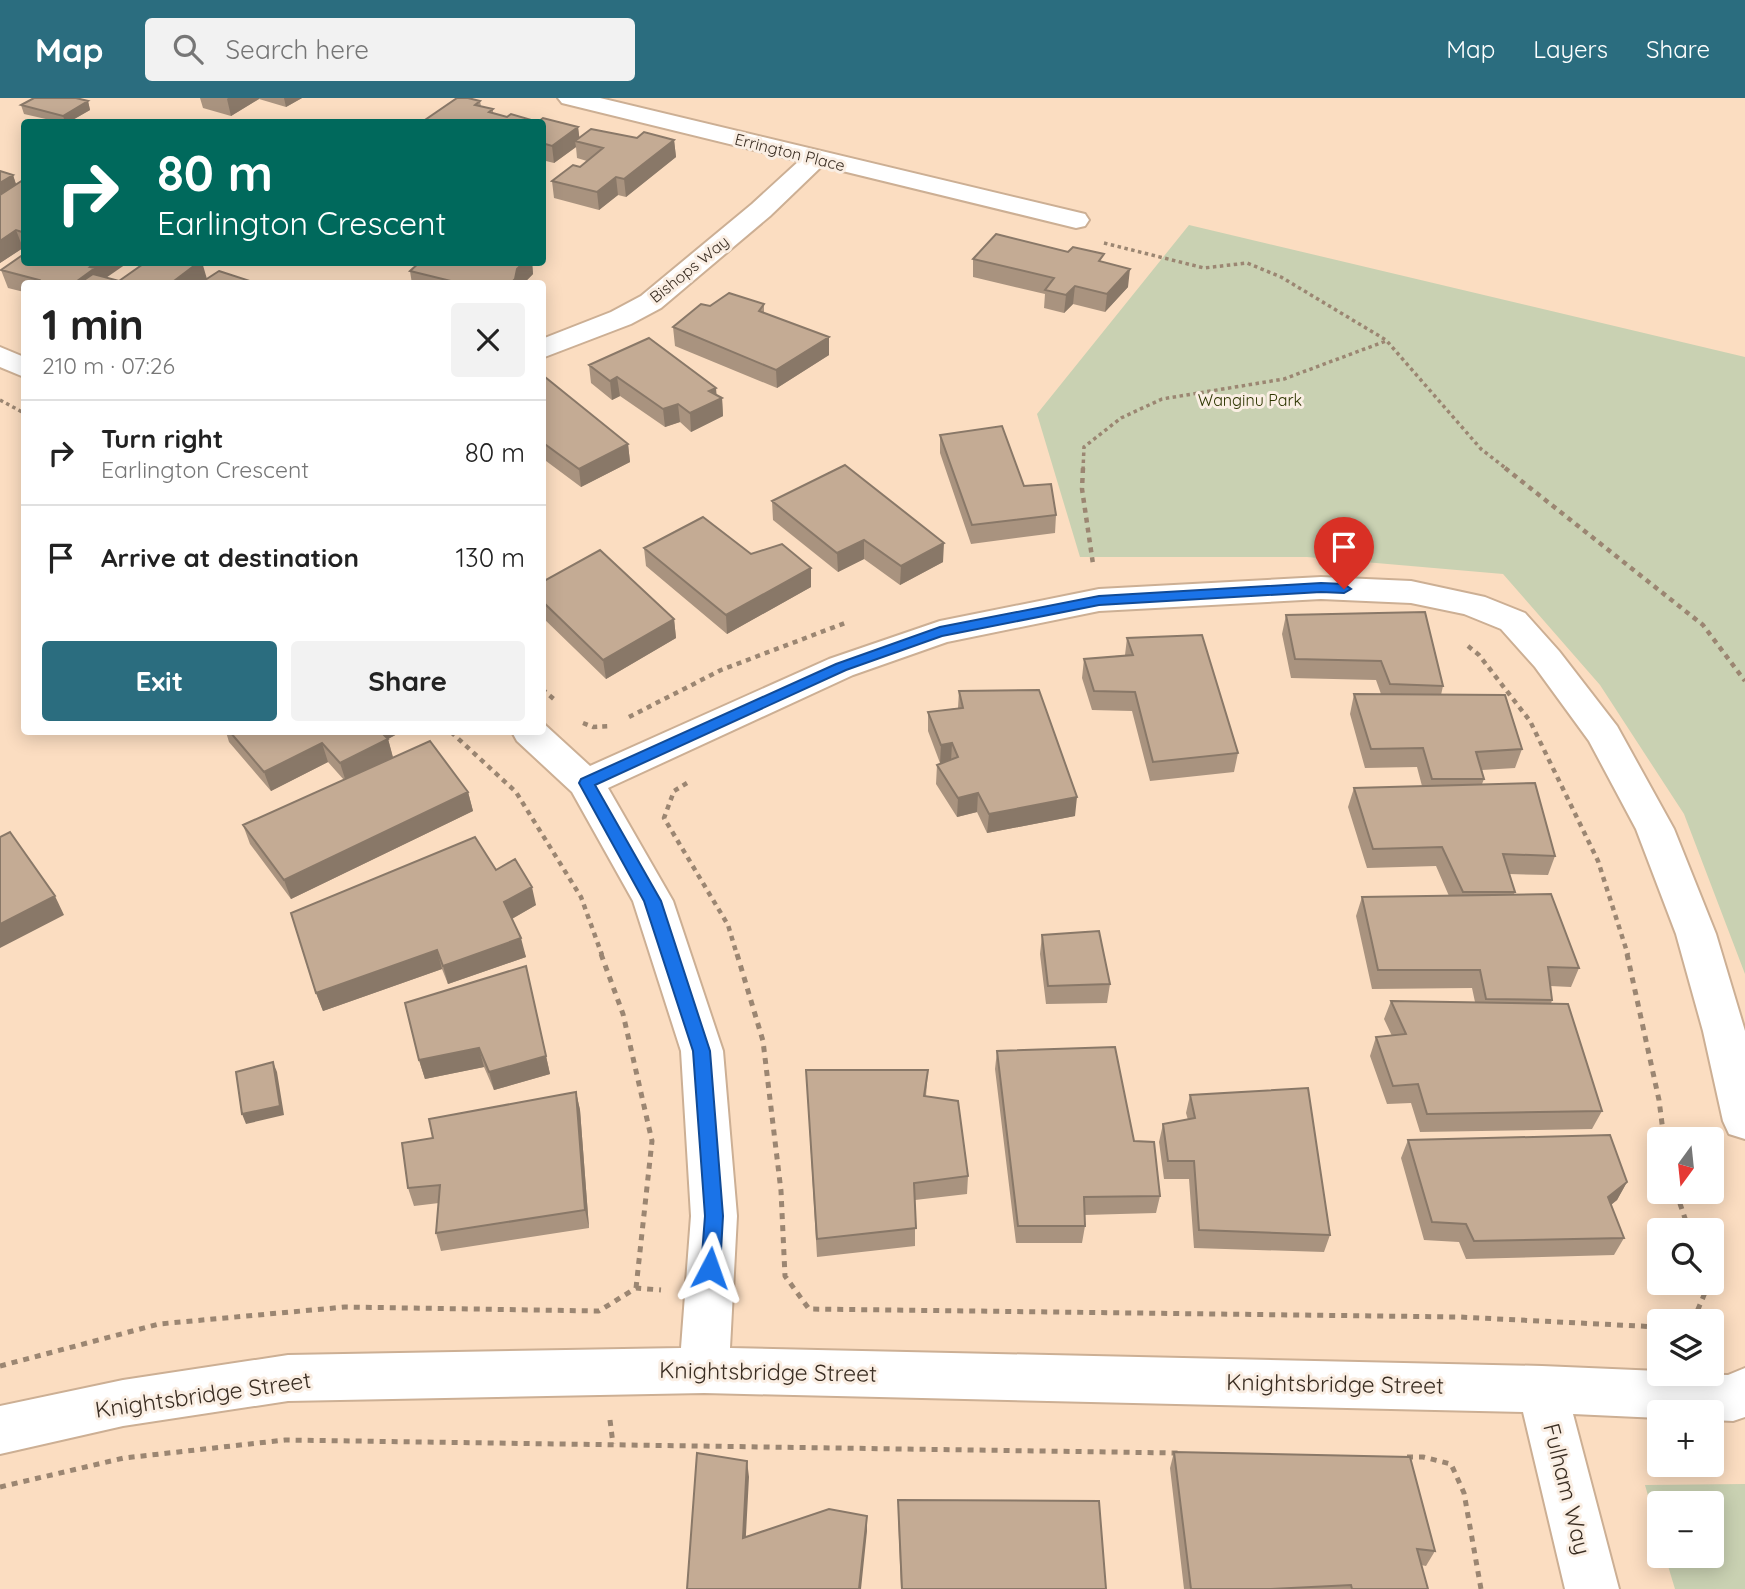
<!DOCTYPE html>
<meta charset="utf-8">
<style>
:root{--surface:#fff;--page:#f2f2f2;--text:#222;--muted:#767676;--line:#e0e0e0;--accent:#2b6d7f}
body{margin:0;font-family:Quicksand,sans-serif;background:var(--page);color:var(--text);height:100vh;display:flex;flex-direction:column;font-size:26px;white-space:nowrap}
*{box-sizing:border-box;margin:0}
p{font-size:23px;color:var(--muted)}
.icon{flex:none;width:38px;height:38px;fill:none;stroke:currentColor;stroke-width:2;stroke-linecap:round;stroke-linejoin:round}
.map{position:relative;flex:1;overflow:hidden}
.drawer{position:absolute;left:21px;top:182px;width:525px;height:455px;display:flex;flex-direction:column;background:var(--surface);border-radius:7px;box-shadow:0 4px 18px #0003}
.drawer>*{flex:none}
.banner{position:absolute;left:21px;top:21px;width:525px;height:147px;border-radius:7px;box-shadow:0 4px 18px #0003;background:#00695c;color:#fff;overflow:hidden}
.needle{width:46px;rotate:195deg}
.tools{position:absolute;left:1647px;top:1029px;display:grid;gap:14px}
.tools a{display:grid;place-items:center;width:77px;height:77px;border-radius:7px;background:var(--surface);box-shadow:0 4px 18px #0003;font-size:35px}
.pin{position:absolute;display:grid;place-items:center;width:60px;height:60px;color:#fff;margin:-72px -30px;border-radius:50% 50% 50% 0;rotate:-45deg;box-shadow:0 0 7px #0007}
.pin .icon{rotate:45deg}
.me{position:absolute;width:77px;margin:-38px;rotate:4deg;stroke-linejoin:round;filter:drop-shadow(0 0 5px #0008)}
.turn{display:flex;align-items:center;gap:24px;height:147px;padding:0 21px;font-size:32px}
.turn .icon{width:91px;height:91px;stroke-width:2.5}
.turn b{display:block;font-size:49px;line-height:60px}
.round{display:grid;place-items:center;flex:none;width:74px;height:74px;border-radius:7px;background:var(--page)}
.overview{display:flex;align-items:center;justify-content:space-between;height:119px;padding:0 21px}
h1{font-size:42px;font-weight:700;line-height:52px}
.primary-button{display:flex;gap:14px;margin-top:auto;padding:14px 21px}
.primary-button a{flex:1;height:80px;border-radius:7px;background:var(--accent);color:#fff;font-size:28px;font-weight:700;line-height:80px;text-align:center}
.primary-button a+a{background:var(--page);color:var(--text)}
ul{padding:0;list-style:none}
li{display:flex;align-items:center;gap:21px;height:105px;padding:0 21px;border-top:2px solid var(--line)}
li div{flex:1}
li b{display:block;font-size:26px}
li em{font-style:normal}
header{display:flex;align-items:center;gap:42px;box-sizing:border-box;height:98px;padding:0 35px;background:var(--accent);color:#fff}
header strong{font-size:33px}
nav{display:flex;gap:38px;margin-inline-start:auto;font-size:24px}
.search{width:490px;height:63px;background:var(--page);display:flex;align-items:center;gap:18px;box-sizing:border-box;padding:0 24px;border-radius:7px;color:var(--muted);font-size:26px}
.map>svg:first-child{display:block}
</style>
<header>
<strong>Map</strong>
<div class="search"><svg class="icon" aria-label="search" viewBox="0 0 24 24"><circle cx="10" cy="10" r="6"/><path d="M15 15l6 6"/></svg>Search here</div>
<nav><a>Map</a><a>Layers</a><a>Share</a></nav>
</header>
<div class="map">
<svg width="1745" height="1491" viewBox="0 0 1745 1491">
<rect width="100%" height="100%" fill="#fbddc1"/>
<!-- green -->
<path fill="#c9d1b2" d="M1189,127l556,132v617l-61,-160 -84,-129 -97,-111 -196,-17h-227l-43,-143z
M1745,1386v105h-70l-10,-33h47v-53h-53v31l-14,-49z"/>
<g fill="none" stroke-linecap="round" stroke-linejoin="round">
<defs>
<path id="minor" d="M558,0h42l485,116 4,6 -4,6 -9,2 -254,-62 -52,50 -109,92 -30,16 -89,34v-19l69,-27 30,-16 111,-92 47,-43 -237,-58z
M0,249l24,10v20l-24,-10z
M1321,479l90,4 74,16 40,16 34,38 58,75 57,103 42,105 29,97v108l-16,-5 -6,-13 -20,-90 -27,-97 -40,-105 -47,-88 -54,-74 -34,-38 -37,-15 -53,-11 -90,-4 -222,12 -152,31 -94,33 -245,113 65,113 50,150 14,165 -7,132 812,18 117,5v3l69,1 17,-7v49l-12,4 -21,-1v-8h-53v6l-86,-4 46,175h-54l-42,-177 -819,-19 -416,8 -165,25 -123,28v-48l123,-26 165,-25 393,-7 10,-132 -10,-165 -48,-150 -61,-109 -55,-51 -5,-9h30l1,-9 47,43 239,-107 111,-38 159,-32z"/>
</defs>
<!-- minor casing -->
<use href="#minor" stroke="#ccaf94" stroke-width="4"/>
<!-- path-far2 -->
<path stroke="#9b8672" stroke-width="3.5" stroke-dasharray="3.5 3.5" stroke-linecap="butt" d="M1104,145l100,25 43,-5 34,14 105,63 95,109 27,21
M0,302l24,13
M1083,372l1,-23 37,-29 41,-19 122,-20 102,-38"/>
<!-- path-far1 -->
<path stroke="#9b8672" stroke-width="4.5" stroke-dasharray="5 5" stroke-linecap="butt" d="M1083,370l-1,21 11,75
M1505,370l198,157 42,56
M1468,548l11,9 51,66 68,140 30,94
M542,591l13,11
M629,619l92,-47 124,-47
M583,625l10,4 19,-1
M451,634l65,60 65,105 21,58
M687,685l-13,8 -10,27 64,107 9,30"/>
<!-- path -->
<path stroke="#9b8672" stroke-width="5" stroke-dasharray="6 6" stroke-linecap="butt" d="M601,856l22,60 29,127 -16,147
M737,856l26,87 18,150 4,85 24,33 650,8 200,10
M1627,856l32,146 5,39
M1676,1094l13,38
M1693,1223l14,-33 -1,-5
M0,1268l159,-42 186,-17 254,4 37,-23 25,2
M610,1322l3,24
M1407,1359h16l28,7 13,29 17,96
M0,1389l124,-29 161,-18 893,13"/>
<!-- minor -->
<use href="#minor" fill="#fff" fill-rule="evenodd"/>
</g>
<!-- wall -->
<path fill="#a9937f" d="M200,0h102l-16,9 -27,-8 -28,17 -28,-8z
M457,0h11l12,3 1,5 12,3v4l14,4 4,-3 27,8 5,-4 35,9 1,11 12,-9 46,9 7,-6 30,8 2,17 -50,40 -8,-2 -19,15 -45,-12 -2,-17 21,-16 7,2 7,-6 -10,-3 -1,-11 -22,16 -12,-3v-38h-120z
M88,3l2,9 -21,12h-10l-35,-8 -3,-9z
M0,73l13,4 3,10 8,-4v67h-1l-23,15z
M973,161l131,3 24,25 -23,25 -32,-8 -9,9 -20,-5 1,-14 -72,-17z
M420,164h112l1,12 -10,10h-111l-2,-13z
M1,172l106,8 12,3 88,-3 52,6h-235v8l-16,-4z
M764,206v9l65,24v18l-52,33 -102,-42 -2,-19 37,-21z
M589,267l128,30 5,3 1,18 -32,16 -11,-10 -15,5 -45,-31 -8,4 -21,-17z
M542,280l86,66 2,18 -49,25 -39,-29z
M940,337l84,51 32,29 -1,18 -84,11 -31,-91z
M772,403l171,61 -43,23 -36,-26 -26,13 -65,-52z
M644,450l107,6 60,14v19l-84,47 -81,-68z
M542,484l132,37 2,19 -70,41 -64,-62z
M1286,517l157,71 -2,9 81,54 -7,19 -33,2 2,9 -2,5 73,72 -7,19 -39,-1 6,18 -1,2 65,74 -8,19 -21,-1 2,14 -1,4 51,107 -10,18 -172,3 -9,-29 -24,1 -17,-48 6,-19 16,-1 -8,-17 7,-18 84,1 -3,-14 -100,1 -16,-73 6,-19 87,-1 -13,-30 -69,2 -19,-61 6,-19 68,-2 -5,-19 -52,1 -15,-54 4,-20h27l-5,-14 -85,-2 -9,-44z
M1127,540l111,115 -4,19 -84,9 -18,-70 -40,-1 -10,-32 2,-19 41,-4z
M959,593l116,125 -88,17 -10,-21 -20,5 -21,-33 1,-19 3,-2 -12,-32v-19l30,-4z
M226,634h173v1l-11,6 5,18 75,35 5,19 -182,88 -41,-55 -7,-19 101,-45 -16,-18 -57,29 -42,-49z
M496,772l40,35 -24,14 14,38 -78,27 -6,-15 -119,42 -7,-18z
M1042,837l68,49 -3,19 -61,1 -6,-50z
M526,868l24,108 -56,16 -10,-23 -59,12 -6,-19z
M997,953l137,90 26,55 -4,17 -72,2 1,11 -3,17h-66l-21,-174z
M806,972h122l-2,26 42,80 -1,18 -52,6v46l-98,11z
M576,994l4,18 9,118 -148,23 -5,-18 3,-30 -25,3 -6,-18 25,-50z
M1190,997l140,140 -6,17 -130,-4 -5,-69h-25l-5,-37 4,-18 25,-4 -2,-7z
M1408,1042l219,42 -10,18 -6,5 13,33 -10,17 -148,4 -7,-17 -35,-2 -23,-82z
M1174,1354l261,99 -9,15 -5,-1 7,24h-244l-14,-121z
M898,1402l208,89h-205l-3,-73z"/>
<!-- shaded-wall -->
<path fill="#897868" d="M228,0h31v1l-28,17 -4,-17z
M284,0h18l-16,9z
M88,3l2,9 -21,12h-4l-2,-6z
M578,29l2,15 -5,-1 1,6 -22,16 -2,-17z
M674,42l2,17 -50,40 -2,-18z
M13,77l6,18 -19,11v-21z
M616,79l2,18 -19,15 -2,-18z
M16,132l7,18 -23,15v-22z
M97,164h32l-29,20v2h-27l17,-17z
M199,164h3l5,17 -7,5h-30z
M524,164h8l1,12 -10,10h-13l7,-15z
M1130,171l-2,18 -23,25 2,-18z
M1075,188l-2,18 -9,9 2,-18z
M829,239v18l-52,33 -1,-18z
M617,279l3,19 -8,4 -2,-19z
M716,290l1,12 5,-2 1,18 -32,16 -1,-19 19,-22z
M678,306l2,18 -15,5 -2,-18z
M628,346l2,18 -49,25 -2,-18z
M864,442v19l-26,13 -1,-19z
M944,445l-1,19 -43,23 1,-19z
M811,470v19l-84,47 -1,-19z
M674,521l2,19 -70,41 -3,-19z
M376,634h23v1l-11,6 5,19 -47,24 -6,-19z
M322,645l6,19 -57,29 -7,-19z
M952,645l-1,19 -11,2 1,-19z
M468,694l5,19 -182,88 -7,-19z
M978,695l-1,19 -20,5 1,-19z
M1077,699l-2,19 -88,17 2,-19z
M532,789l4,18 -28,16 -4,-19z
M55,798l9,19 -64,33v-24z
M521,840l5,19 -78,27 -5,-18z
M437,852l5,19 -119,42 -7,-18z
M479,950l5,19 -59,12 -6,-19z
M546,958l4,18 -56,16 -5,-18z
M273,964l4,10 7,43 -38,9 -4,-10z
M576,994l4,18 9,118 -4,-18z
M1627,1084l-10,18 -19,15 10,-18z
M747,1363l2,16 -4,76 -2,-15z
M867,1418v15l-6,58h-2z"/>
<!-- building -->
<path fill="#c4ab94" stroke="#897868" stroke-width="2" d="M34,0h42l12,3 -25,15 -42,-11z
M457,0h11l12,3 -5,4 18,4 -4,3 18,5 4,-3 27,8 5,-4 35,9 -26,19 -10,-3v-21h-120z
M591,31l46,9 7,-6 30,8 -50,39 -8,-2 -19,15 -45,-11 21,-16 7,2 23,-19 -28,-7z
M0,73l13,4 -13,8z
M23,82l1,1v49l-2,2 -6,-2 -16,11v-46z
M996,136l72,18 5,-5 31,7 -5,7 31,8 -23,25 -32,-8 -9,9 -21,-5 9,-12 -81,-19z
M24,156v8h73l-7,5 5,1 -22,16h-39l5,-4 -38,-10z
M146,164h53l-29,22h-92l15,-10 26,7z
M420,164h104l-7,7 -2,10 -5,5h-47l-53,-13z
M219,173l40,13h-60z
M729,195l35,11 -5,7 70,26 -53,33 -103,-43 28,-23 9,2z
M649,240l67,50 -7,3 13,7 -32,15 -12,-9 -15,5 -46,-32 -7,4 -21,-16z
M545,279l83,67 -49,25 -37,-27v-64z
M1002,328l22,60 27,-2 5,31 -84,10 -32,-90z
M845,367l99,78 -43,23 -37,-26 -27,13 -65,-52z
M703,419l48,37 31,-10 29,24 -85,47 -82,-67z
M600,452l74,69 -71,41 -61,-59v-19z
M1425,514l18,74 -53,-2 -9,-23 -86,-2 -9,-44z
M1202,537l36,118 -85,9 -18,-70 -41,-1 -10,-32 49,-4 -6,-17z
M1039,592l38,107 -88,17 -11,-21 -20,5 -21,-33 21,-8 -6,-14 -11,2 -13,-33 35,-4 -4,-17z
M1354,596l151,1 17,54 -46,3 8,27h-52l-9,-31 -52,1z
M230,634h151l7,7 -48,24 -18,-20 -58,29z
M430,643l38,51 -184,88 -41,-55z
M1535,685l20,73 -52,-2 12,38h-52l-21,-45 -69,2 -19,-61z
M10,734l45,64 -55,28v-87z
M475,739l21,33 19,-11 17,28 -28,15 17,36 -78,28 -6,-16 -121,43 -25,-80z
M1551,796l28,74 -31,-1 4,33 -66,-1 -6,-29h-102l-16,-73z
M1099,833l11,53 -62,2 -6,-51z
M526,868l20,90 -57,16 -10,-24 -60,12 -14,-57z
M1391,903l177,3 34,107 -175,3 -9,-30 -25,2 -17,-49 30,-3z
M1115,949l19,94 20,1 6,54 -76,1 1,29h-67l-21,-175z
M273,964l7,44 -38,8 -6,-42z
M806,972h122l-4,26 34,5 10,75 -54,7 2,45 -99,11z
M1308,990l22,147 -131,-5 -5,-69h-26l-5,-37 32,-6 -5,-23z
M576,994l9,118 -149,23 4,-48 -32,3 -6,-45 31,-5 -4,-19z
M1610,1037l17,47 -19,15 16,41 -150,3 -8,-17 -34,-2 -24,-82z
M1174,1354l236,5 25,94 -18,-2 11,40h-76l-1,-4 -80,4h-80z
M697,1355l50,8 -4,77 86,-29 38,7 -8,73h-172z
M898,1402l201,1 7,88h-204z"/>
<!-- route -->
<path fill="#1a73e8" stroke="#114b97" stroke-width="2" d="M1321,485l23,1 7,5 -7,4 -23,-1 -222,13 -157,31 -96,34 -251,115 66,116 49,150 13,165 -3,52 -3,6 -7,2 -6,-2 -3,-6 4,-52 -12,-165 -49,-150 -65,-118 2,-4 255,-115 104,-37 159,-31z"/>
<g text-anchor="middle" stroke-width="6" stroke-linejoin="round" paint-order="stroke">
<!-- far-street labels -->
<g font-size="16" fill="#392d22" stroke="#faeee3">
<text transform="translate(790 54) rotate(14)" y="6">Errington Place</text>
<text transform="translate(689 171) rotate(-39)" y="6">Bishops Way</text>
</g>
<!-- far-park labels -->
<g font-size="16" fill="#2d3500" stroke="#faeee3">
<text x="1250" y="308">Wanginu Park</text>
</g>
<!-- near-street labels -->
<g font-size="23" fill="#392d22" stroke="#faeee3">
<text transform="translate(768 1274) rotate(1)" y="8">Knightsbridge Street</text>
<text transform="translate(1335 1286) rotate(1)" y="8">Knightsbridge Street</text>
<text transform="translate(203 1297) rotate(-8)" y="8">Knightsbridge Street</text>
<text transform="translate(1567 1391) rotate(76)" y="8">Fulham Way</text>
</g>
</g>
</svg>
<div class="tools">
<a><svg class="needle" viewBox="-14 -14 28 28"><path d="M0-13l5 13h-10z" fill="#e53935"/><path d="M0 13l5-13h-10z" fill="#767676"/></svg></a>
<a><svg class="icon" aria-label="search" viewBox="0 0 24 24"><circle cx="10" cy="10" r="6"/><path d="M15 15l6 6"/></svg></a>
<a><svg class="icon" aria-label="layers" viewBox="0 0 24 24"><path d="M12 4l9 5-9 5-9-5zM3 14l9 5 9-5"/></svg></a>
<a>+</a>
<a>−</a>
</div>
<div class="pin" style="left:1344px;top:491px;background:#d93025"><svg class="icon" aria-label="arrive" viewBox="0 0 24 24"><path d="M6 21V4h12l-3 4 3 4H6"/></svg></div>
<svg class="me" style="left:710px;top:1170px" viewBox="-20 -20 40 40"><path d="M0-17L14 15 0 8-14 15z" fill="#1a73e8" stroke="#fff" stroke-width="4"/></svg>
<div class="banner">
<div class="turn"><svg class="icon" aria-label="right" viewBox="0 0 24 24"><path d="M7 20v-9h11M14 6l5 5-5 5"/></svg><div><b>80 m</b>Earlington Crescent</div></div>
</div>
<section class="drawer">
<div class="overview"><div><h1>1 min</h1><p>210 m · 07:26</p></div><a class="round"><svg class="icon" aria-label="close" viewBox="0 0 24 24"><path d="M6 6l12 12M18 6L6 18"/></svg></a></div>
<ul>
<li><svg class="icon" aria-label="right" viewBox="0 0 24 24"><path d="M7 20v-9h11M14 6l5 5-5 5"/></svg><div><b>Turn right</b><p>Earlington Crescent</p></div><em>80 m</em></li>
<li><svg class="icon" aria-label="arrive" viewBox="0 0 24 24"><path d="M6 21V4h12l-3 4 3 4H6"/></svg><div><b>Arrive at destination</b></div><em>130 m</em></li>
</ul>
<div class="primary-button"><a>Exit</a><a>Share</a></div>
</section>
</div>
